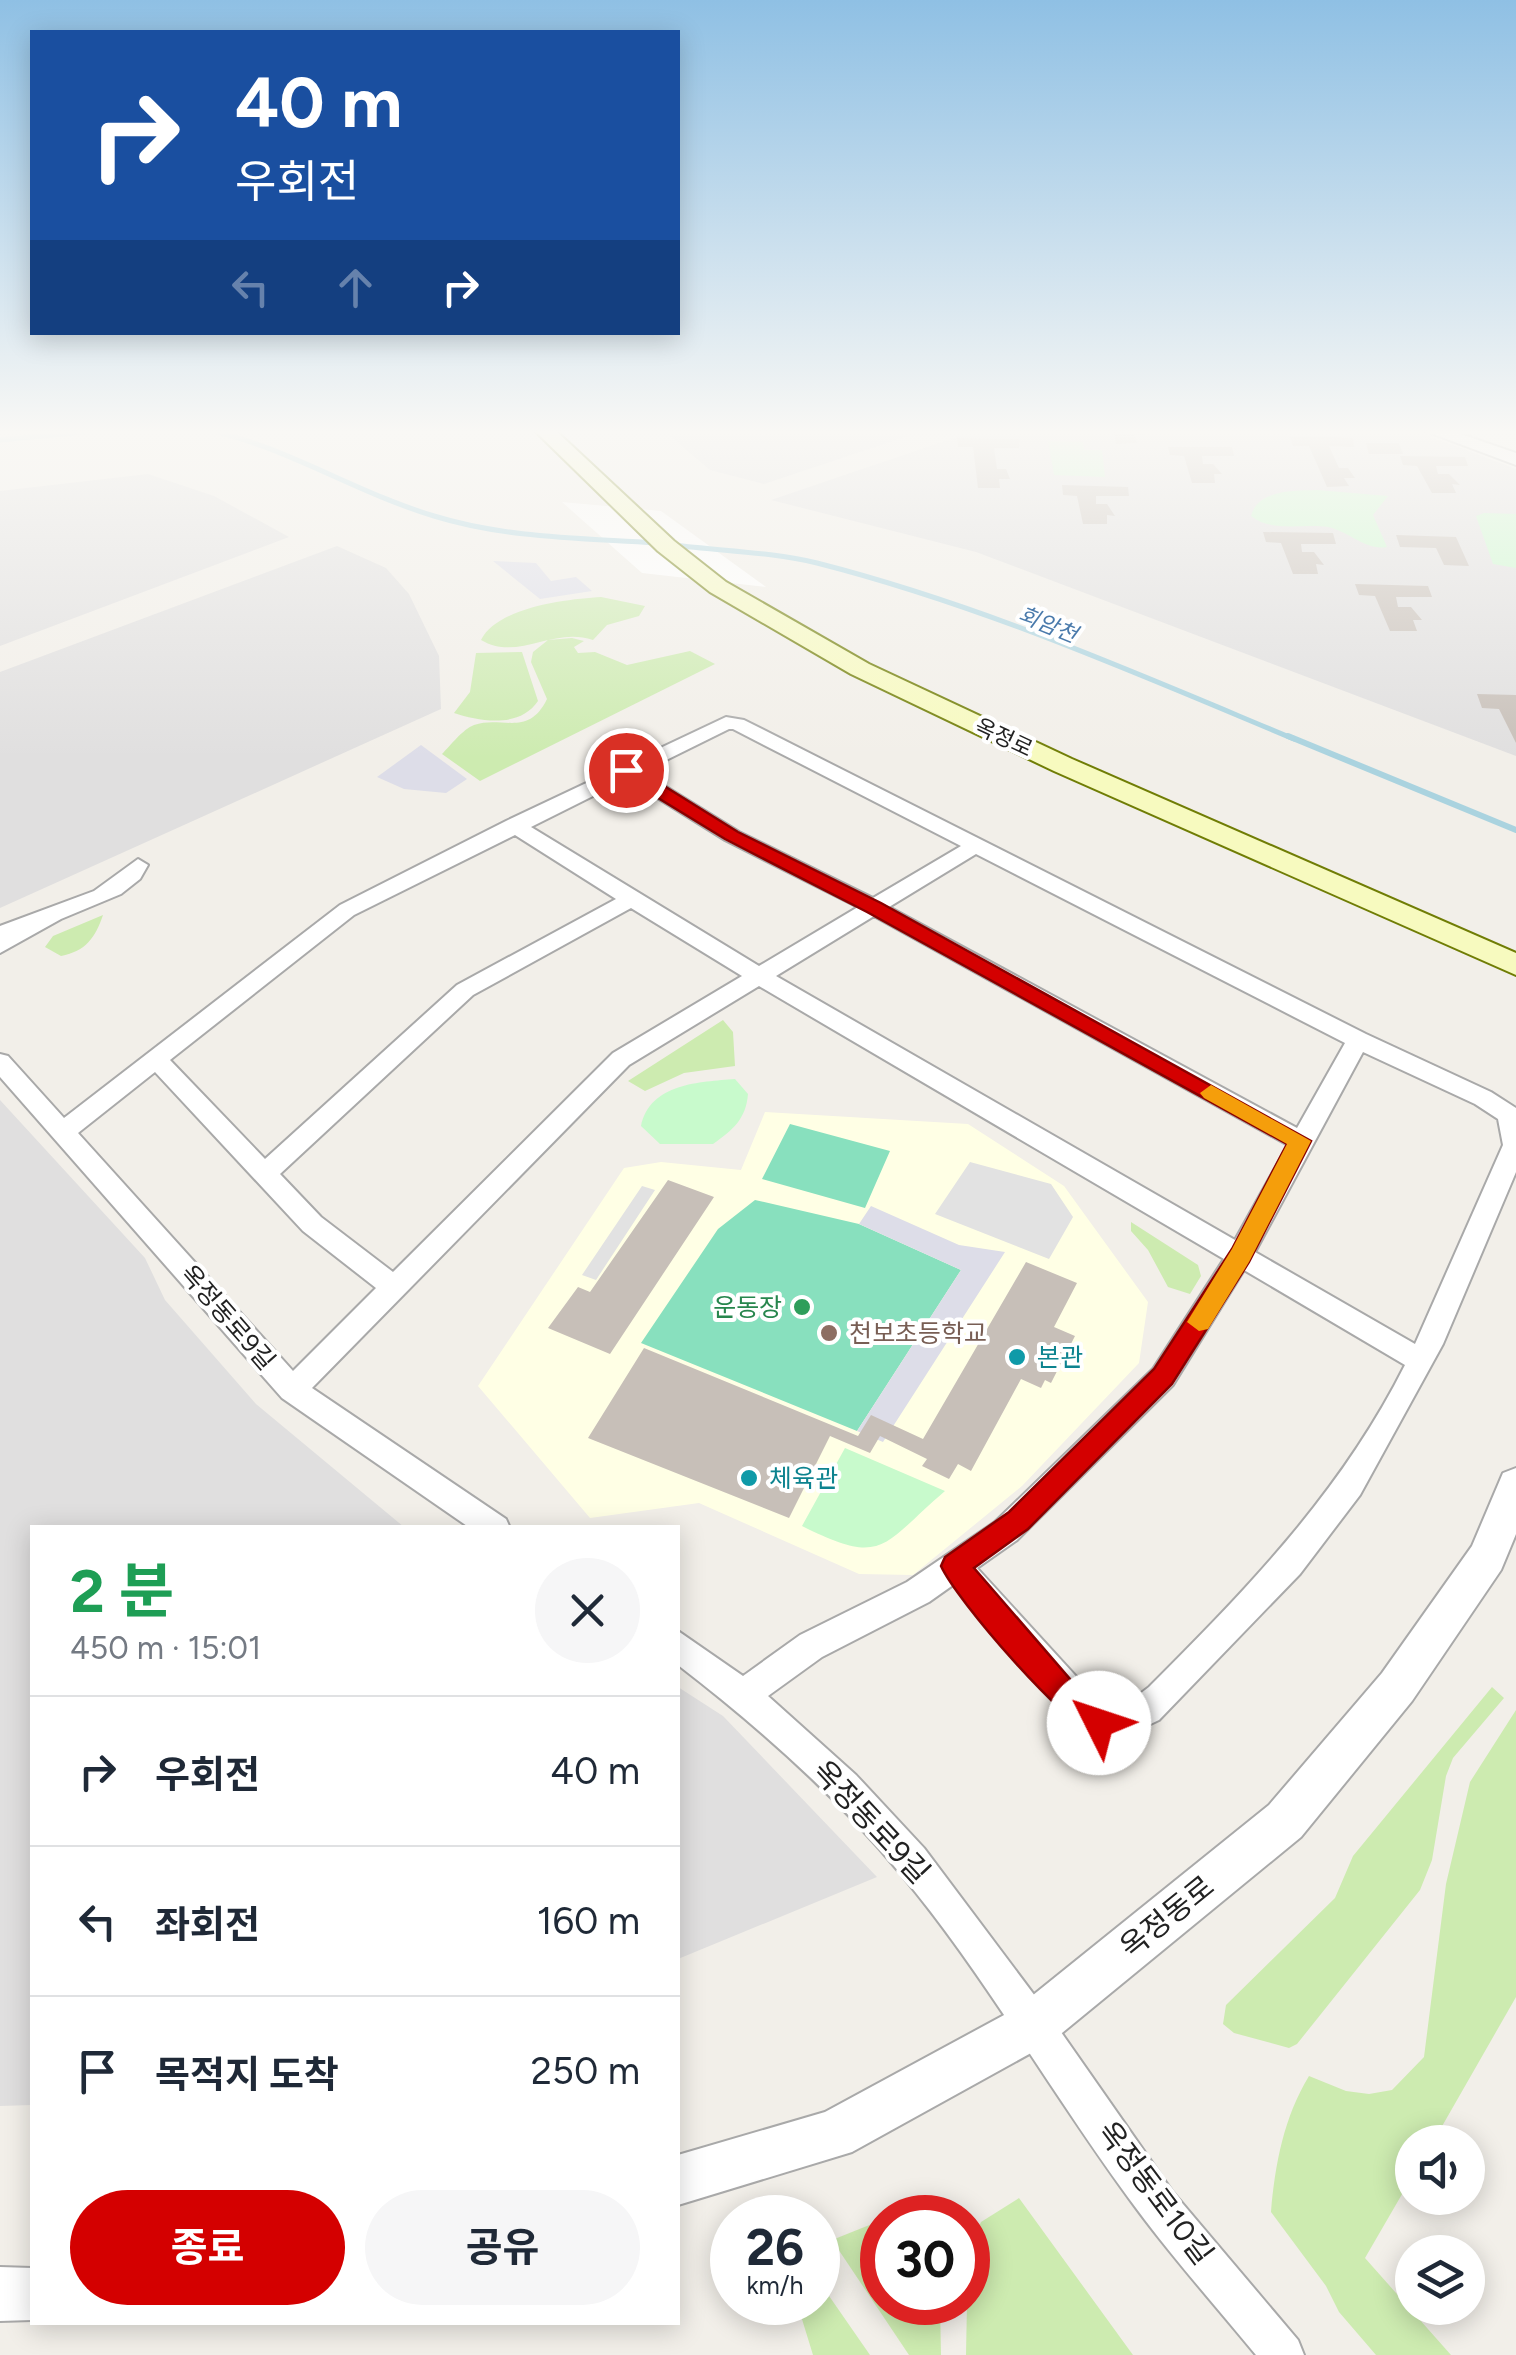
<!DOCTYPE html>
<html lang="ko">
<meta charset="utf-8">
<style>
:root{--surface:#fff;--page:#f6f6f7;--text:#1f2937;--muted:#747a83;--line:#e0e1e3;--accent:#d40000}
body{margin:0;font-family:Figtree,"Noto Sans KR",sans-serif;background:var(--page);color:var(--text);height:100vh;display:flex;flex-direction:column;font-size:38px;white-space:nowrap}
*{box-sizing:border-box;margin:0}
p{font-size:32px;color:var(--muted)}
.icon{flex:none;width:55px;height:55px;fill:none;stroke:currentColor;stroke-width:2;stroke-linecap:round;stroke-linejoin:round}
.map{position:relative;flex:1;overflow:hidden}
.side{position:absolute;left:30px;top:1525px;width:650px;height:800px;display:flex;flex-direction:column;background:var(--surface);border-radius:0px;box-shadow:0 5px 25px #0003}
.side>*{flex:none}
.hud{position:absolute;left:30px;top:30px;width:650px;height:305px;border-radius:0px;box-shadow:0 5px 25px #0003;background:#1a4fa0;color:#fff;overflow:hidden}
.buttons{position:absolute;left:1395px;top:2125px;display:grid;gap:20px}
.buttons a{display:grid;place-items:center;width:90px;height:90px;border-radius:50%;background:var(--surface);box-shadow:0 5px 25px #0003;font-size:50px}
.speed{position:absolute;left:710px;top:2195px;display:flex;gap:20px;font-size:50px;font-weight:700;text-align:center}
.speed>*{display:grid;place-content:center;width:130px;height:130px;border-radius:50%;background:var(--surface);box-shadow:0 5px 25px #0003;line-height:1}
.speed small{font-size:25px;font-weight:400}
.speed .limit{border:15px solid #d22;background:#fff;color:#111}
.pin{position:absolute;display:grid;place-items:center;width:85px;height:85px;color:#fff;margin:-42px;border:5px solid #fff;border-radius:50%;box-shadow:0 2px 10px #0007}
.me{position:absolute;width:110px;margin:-55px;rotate:311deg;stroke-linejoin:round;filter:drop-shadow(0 0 8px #0008)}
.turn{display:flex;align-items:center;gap:35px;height:210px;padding:0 40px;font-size:45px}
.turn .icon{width:130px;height:130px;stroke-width:2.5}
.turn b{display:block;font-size:70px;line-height:85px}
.lanes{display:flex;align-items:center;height:95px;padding:0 40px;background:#0003;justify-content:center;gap:50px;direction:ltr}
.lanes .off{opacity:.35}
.round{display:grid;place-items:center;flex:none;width:105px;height:105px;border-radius:52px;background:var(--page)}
.summary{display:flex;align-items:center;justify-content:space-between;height:170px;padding:0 40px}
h1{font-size:60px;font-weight:700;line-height:75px;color:#1e9e55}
.cta{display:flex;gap:20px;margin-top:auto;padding:20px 40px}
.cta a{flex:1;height:115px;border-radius:60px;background:var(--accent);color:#fff;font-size:40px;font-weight:700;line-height:115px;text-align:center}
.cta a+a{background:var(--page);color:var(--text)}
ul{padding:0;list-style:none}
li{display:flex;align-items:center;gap:30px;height:150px;padding:0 40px;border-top:2px solid var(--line)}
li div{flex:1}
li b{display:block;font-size:38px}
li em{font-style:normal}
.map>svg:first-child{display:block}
</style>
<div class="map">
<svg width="1516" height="2355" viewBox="0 0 1516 2355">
<rect width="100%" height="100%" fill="#f2efe9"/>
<!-- residential -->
<path fill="#e0dfdf" d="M662,429h267l-165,55 -54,-14z
M980,429h430l106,40v287l-540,-204 -205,-52z
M148,474l66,22 75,41 -289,109v-155z
M337,546l49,22 23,26 30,62 2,53 -441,199v-236z
M0,1100l145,158 20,42 91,104 148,123 -372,1v577l-32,1z
M678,1687l45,29 154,161 -199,82z"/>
<!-- education -->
<path fill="#ffffe5" d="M765,1112l203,12 96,62 84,116 -9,61 -117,123 -109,89 -54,-1 -160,-71 -109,15 -112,-132 146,-218 37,-6 80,8z"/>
<!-- grass -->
<path fill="#cdebb0" d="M601,597l44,9 -6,10 -32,9 -14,15c-40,-14 -75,22 -112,0 16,-33 87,-41 120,-43z
M572,638l12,3 -10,6 4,6 17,-1 32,13 63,-14 25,13 -235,117 -38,-27c8,-8 21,-25 32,-29 28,-10 54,13 73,-26l-16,-37 2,-10 15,-12z
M522,652l16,49c-18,27 -57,21 -84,12l16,-21 6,-39z
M103,915c-8,23 -17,36 -42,41l-16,-9 8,-11z
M723,1020l10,12 2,34 -51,7 -39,18 -17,-10z
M1131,1222l67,43 3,11 -11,18 -22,-7 -20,-37 -17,-19z
M1492,1687l12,11 -51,60 -7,18 -14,84 -12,30 -123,154 -8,4 -55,-15 -11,-9 3,-19 109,-107 18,-42z
M1516,1710v287l-83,145h-21v35l-47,81 86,97h-75l-37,-43 -13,-26 -55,-74c4,-48 13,-95 38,-136l37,15 23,3 23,-4 32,-33 22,-173 24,-102z
M1019,2198l114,157h-167l2,-103 13,-30z
M882,2220v82l58,1 1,52h-32l-77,-115z
M818,2280l52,75h-57l-16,-52 21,-1z"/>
<!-- park -->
<path fill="#c8facc" d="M1048,441l35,1 1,8h18l3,27 -51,-2z
M1317,490l71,6 -15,19 14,32c-21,4 -39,-16 -59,-20 -25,-4 -56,6 -77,-11 7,-27 43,-25 66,-26z
M1484,513l32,1v54l-23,-4 -17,-48z
M735,1079l13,15c-2,25 -15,36 -35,50h-53l-19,-18c9,-43 59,-44 94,-47z
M845,1448l100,43c-64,55 -61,76 -143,35z"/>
<!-- pitch -->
<path fill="#88e0be" d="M790,1124l100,27 -25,57 -103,-29z
M755,1200l104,24 102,46 -104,161 -216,-88 77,-114z"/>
<!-- parking -->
<path fill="#e2e2e2" d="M970,1162l81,22 22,33 -24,42 -114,-45z
M642,1186l13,4 -59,90 -14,-5z"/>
<!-- plaza -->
<path fill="#dddde8" d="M493,561l43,2 15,18 25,-4 16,14 -52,8z
M421,745l46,34 -21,14 -42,-4 -27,-12z
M871,1206l88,39 46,7 -122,190 -26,-11 104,-161 -102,-46z"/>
<!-- pier -->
<path fill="#fff" d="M562,502l99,9 105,76 -124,-14z"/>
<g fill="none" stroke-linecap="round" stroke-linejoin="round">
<!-- stream-far1 -->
<path stroke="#aad3df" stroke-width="5" d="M204,429c82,17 150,63 230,87 71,22 147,22 221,27
M0,440l116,-11
M674,545c47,6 98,7 143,18 165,42 321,111 477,176"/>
<!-- stream -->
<path stroke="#aad3df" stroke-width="6" d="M1288,736l228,94"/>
</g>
<!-- building -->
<path fill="#c7bfb8" d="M1113,429h29l3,6h-10l2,8 -21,1z
M1290,436l63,2 1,9 -25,-1 10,22h9l7,10h-11l5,8 -22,1 -18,-41h-16z
M957,438l63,1 -1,9h-25l3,21h9l4,10h-11l1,9h-22l-5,-41h-15z
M1366,443h33l4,11h-34z
M1168,447h64l2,9h-32l1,8h10l9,10h-8l1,9h-23l-8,-27 -14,-1z
M1400,456l65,1 3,9h-32l2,8h11l11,11 -8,-1 4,9h-24l-15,-27 -14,-1z
M1062,485l66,2 1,9h-33v8h11l8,12 -8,-1v9h-24l-6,-28 -14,-1z
M1263,532l70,1 3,11h-35l1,8h12l10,13 -8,-1 2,10h-25l-12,-31 -15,-1z
M1396,535l60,2 13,29 -25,-1 -8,-17 -36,-1z
M1355,584l73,2 4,11h-36l2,10h13l11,13h-9l4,11h-27l-15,-35 -16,-1z
M1477,694l39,1v48l-17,-34 -17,-1z
M668,1180l46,17 -104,157 -62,-26 30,-41 12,5z
M1026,1262l51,21 -23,44 21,9 -24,47 -6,-3 -4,8 -20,-9 -50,92 -13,-7 -9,15 -27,-13 5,-7 -47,-23 -10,17 -40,-17 -41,82 -201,-80 56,-90 214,88 13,-21 52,24z"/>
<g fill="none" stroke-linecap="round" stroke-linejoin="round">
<defs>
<path id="minor" d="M726,717l18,3 622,314 125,58 25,16v64l-73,172 -83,151 -60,79 -141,146 -40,19 -14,1 -28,-11 -124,-144 -24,17 -107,55 -54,39 88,79 68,73 123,164 125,179 126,149 6,15h-48c-37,-45 -76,-89 -111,-135 -86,-113 -155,-239 -246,-348 -64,-78 -142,-146 -221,-207v-34l65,45 57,-41 107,-53 88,-60 158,-153 71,-110 -465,-273 -130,79 -317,323 194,131 4,9h-40l-188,-130 -282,-321v-23l8,2 56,62 276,-213 166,-84zM729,729h4l228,117 -88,52 -134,-66 -97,-60zM627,779l98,61 133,67 -99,59 -228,-139zM515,835l101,64 -159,86 -192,174 -95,-99 184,-145zM976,854l369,189 -48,85 -408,-221zM631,908l111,68 -129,77 -220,219 -72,-55 -41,-43 193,-179zM874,916l414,229 -53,95 -459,-264zM1363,1052l112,52 23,15 5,26 -88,199 -160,-92zM155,1072l148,159 73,57 -83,83 -215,-238zM1244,1270l161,95c-63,126 -157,223 -256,322l-25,19 -19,2 -128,-140 40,-28 156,-155z
M138,859l10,6 -8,14 -19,15 -60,25 -61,34v-27l94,-35z"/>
<path id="tertiary" d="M1420,429h26l70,24v12z
M1516,1468v66l-15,36 -89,131 -111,136 -250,205 -199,110 -174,53v-50l147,-43 192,-104 252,-203 113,-132 90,-127 31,-73z
M0,2267l32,1v52l-32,1z"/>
<path id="secondary" d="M533,429h21l120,112 52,41 143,82 203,95 444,194v22l-462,-204 -203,-97 -141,-82 -52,-41z"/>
</defs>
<!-- minor casing -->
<use href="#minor" stroke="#a9a9a9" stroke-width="4"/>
<!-- tertiary casing -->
<use href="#tertiary" stroke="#a9a9a9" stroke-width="4"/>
<!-- secondary casing -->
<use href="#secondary" stroke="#707d05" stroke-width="4"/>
<!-- minor -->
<use href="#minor" fill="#fff" fill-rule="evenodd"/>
<!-- tertiary -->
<use href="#tertiary" fill="#fff" fill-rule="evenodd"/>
<!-- secondary -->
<use href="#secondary" fill="#f7fabf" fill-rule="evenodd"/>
</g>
<!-- sky -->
<linearGradient id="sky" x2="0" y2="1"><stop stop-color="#8fc0e4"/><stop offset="0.57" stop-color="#f9f8f5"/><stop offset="1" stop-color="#f9f8f5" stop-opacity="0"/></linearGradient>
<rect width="1516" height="758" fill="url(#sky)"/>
<!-- route -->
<path fill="#d40000" stroke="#8a0000" stroke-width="2.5" d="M619,766h13l106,66 143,71 430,238 -62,121 -77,122 -144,145 -54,39 103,119 33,26 4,10 -4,11 -11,4c-35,-14 -142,-137 -158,-172l4,-9 64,-45 145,-143 78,-120 55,-105 -420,-232 -142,-73 -106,-65z"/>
<!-- slow -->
<path fill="#f59e0b" d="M1211,1085l100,56 -62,121 -41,67 -9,2 -12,-9 45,-73 55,-105 -83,-46 -4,-5z"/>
<!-- markers -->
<circle fill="#2e9e5b" stroke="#fff" stroke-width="4" cx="802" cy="1307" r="10"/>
<circle fill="#8d6e63" stroke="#fff" stroke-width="4" cx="829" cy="1333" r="10"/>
<g fill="#0f9aa8" stroke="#fff" stroke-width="4">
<circle cx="1017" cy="1357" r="10"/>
<circle cx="749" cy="1478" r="10"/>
</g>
<g text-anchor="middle" stroke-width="8" stroke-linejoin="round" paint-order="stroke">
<!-- far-water labels -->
<g font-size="22" font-style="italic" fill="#4a7aab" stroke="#fff">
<text transform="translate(1048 624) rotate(22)" y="8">회암천</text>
</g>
<!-- far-street labels -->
<g font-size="22" fill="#222" stroke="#fff">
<text transform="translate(1004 737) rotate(25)" y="8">옥정로</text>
</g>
<!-- leisure labels -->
<g font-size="25" fill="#27864d" stroke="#fff" text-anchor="end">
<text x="782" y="1316">운동장</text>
</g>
<!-- street labels -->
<g font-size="25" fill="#222" stroke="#fff">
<text transform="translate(228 1317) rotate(49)" y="9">옥정동로9길</text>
</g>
<!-- education labels -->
<g font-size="25" fill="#785e54" stroke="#fff" text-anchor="start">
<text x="849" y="1342">천보초등학교</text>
</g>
<!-- culture labels -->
<g font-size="25" fill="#0d838f" stroke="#fff" text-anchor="start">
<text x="1037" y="1366">본관</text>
<text x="769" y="1487">체육관</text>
</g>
<!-- near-street labels -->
<g font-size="30" fill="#222" stroke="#fff">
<text transform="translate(871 1822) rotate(47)" y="10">옥정동로9길</text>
<text transform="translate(1167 1917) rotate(-39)" y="10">옥정동로</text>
<text transform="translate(1155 2193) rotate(53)" y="10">옥정동로10길</text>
</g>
</g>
</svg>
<div class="buttons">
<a><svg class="icon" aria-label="sound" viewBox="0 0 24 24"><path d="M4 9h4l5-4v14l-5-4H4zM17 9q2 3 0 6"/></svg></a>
<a><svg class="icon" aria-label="layers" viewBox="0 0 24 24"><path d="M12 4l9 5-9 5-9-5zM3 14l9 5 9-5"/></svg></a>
</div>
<div class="speed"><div>26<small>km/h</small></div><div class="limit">30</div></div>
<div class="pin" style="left:626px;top:770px;background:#d93025"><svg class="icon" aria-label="arrive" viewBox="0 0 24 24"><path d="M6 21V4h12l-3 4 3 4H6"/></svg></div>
<svg class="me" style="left:1099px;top:1723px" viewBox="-20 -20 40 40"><circle r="19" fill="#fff"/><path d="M0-13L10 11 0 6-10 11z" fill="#d40000"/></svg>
<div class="hud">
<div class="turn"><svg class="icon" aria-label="right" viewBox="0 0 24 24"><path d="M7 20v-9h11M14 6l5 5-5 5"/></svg><div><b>40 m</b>우회전</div></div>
<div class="lanes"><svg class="icon off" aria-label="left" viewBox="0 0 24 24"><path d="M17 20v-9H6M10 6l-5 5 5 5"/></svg><svg class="icon off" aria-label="ahead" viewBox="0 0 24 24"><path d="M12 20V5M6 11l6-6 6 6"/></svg><svg class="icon" aria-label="right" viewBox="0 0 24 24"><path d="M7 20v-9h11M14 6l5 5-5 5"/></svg></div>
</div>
<section class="side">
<div class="summary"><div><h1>2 분</h1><p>450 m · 15:01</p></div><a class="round"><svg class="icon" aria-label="close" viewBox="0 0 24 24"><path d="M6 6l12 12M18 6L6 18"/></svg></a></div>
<ul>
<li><svg class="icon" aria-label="right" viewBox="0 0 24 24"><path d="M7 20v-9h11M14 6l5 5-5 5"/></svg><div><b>우회전</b></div><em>40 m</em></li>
<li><svg class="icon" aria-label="left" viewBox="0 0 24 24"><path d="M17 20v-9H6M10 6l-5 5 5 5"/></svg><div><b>좌회전</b></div><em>160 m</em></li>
<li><svg class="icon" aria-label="arrive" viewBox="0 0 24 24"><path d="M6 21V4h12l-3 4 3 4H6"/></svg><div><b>목적지 도착</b></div><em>250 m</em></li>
</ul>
<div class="cta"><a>종료</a><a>공유</a></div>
</section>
</div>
